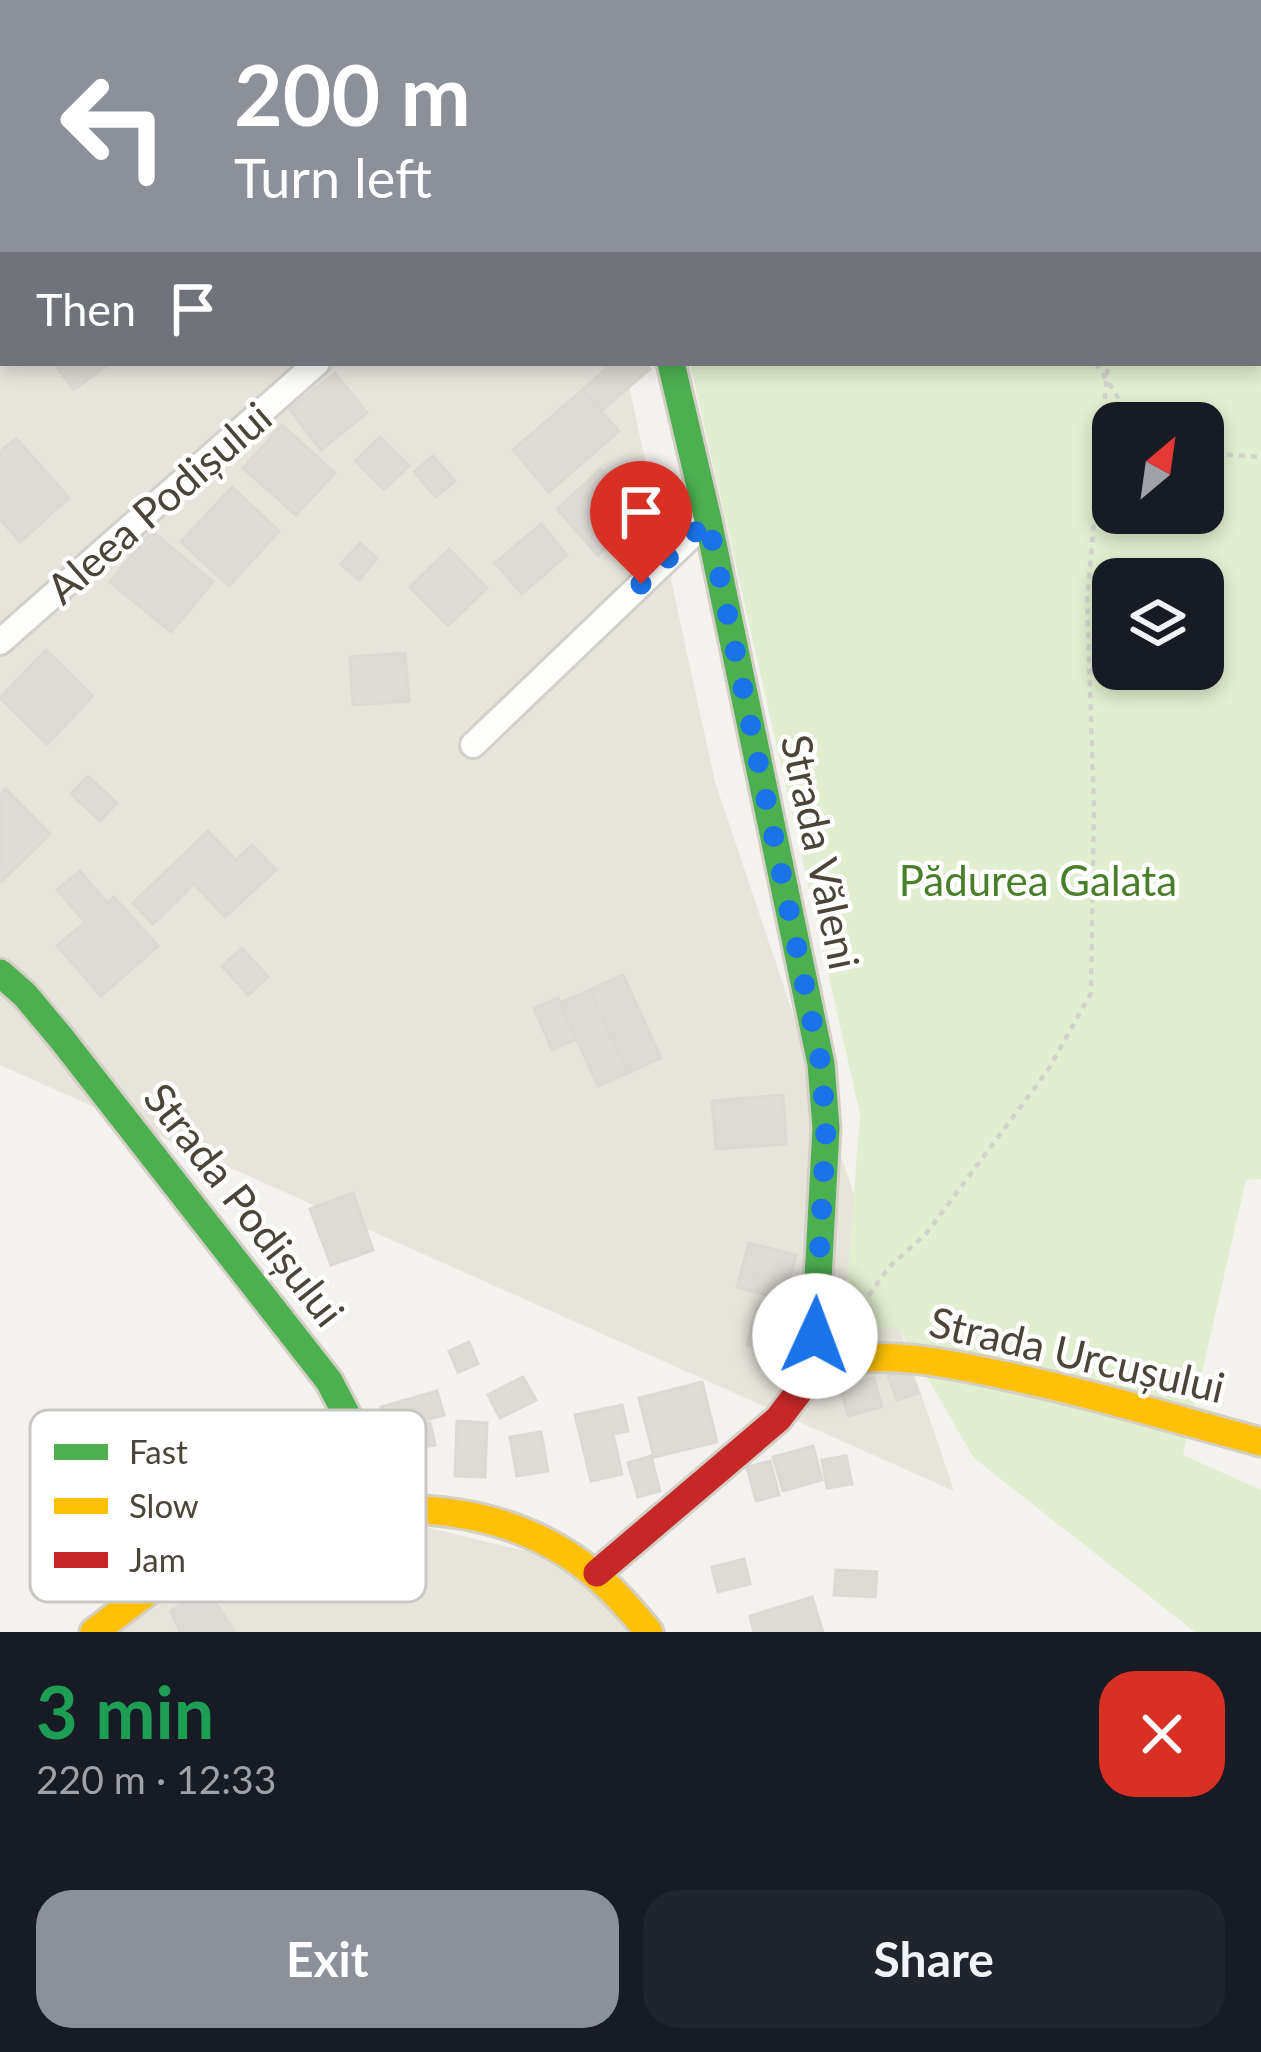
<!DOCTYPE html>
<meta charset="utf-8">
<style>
:root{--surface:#171b24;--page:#20242c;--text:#f1f3f6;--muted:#9ea1a6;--accent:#8c9099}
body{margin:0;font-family:Lato,sans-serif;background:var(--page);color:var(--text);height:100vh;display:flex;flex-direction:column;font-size:45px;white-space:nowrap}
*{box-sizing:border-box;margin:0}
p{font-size:39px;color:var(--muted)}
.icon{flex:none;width:66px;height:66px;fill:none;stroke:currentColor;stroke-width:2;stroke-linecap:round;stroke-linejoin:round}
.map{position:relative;height:1632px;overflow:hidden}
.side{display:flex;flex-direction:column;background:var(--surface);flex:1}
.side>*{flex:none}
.top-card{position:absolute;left:0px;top:0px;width:1263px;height:366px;box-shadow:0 6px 18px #0003;background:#8c9099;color:#fff;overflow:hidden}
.needle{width:78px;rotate:29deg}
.controls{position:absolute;left:1092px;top:402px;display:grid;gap:24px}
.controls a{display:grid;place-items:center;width:132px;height:132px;border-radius:24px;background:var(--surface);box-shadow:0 6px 18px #0003;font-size:60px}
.pin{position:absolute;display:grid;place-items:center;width:102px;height:102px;color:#fff;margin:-123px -51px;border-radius:50% 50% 50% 0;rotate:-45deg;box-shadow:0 0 12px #0007}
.pin .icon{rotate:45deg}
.me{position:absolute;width:132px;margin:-66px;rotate:2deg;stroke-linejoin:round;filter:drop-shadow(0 0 9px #0008)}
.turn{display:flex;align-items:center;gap:42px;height:252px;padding:0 36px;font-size:54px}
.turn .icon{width:156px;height:156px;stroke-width:2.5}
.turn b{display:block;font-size:84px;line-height:102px}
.then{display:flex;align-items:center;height:114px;padding:0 36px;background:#0003;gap:24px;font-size:45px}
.round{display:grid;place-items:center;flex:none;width:126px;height:126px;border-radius:36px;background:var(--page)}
.summary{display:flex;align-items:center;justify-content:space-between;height:204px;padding:0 36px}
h1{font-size:72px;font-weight:700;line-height:90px;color:#1e9e55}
.action{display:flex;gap:24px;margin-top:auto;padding:24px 36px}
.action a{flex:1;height:138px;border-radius:36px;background:var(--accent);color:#fff;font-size:48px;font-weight:700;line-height:138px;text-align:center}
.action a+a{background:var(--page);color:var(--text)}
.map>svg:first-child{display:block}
</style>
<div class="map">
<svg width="1261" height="1632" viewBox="0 0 1261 1632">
<rect width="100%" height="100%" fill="#f4f2ee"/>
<!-- residential -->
<path fill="#e7e4dc" d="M0,0h546v3h-543v360h621l91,419 239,709 -954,-426z
M368,1526h53l109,26 41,24 46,38 13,18h-513l115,-74 71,-24z"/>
<!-- green -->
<path fill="#e1eecf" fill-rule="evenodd" d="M595,0h666v1179l-15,1 -63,275 78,35v142h-66l-221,-174 -77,-132 -54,11 17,-223 -170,-751h570v-360zM1113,423h90v90h-90zM1113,579h90v90h-90z"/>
<!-- building -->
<path fill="#dedbd6" stroke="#dcd9d4" stroke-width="3" d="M340,0h45l1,3h-45z
M414,0h65l-9,3z
M0,160l3,2 -3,64z
M54,363h56l-36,27z
M613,363h32l5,6 -49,42 -19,-21z
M335,373l32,40 -46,37 -32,-41z
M582,390l37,41 -70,61 -36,-42z
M282,425l53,48 -39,42 -53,-47z
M380,437l29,29 -25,24 -29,-29z
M16,438l53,60 -49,44 -20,-23v-67z
M433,456l22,25 -19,16 -22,-25z
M601,469l41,46 -44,40 -41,-46z
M232,487l47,44 -50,55 -48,-44z
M541,524l26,31 -45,39 -27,-31z
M152,531l61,51 -42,50 -61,-50z
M360,543l17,15 -18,22 -18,-16z
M449,549l38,39 -39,38 -38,-39z
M46,650l47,46 -46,48 -47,-46z
M405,653l4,48 -56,4 -3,-48z
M88,776l29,27 -17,18 -29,-27z
M6,789l44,45 -48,47 -2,-86z
M208,831l28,29 16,-15 24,25 -51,47 -31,-33 -41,40 -20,-21z
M80,871l27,32 7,-6 44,49 -57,50 -44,-50 28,-24 -28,-32z
M242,948l26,29 -20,18 -26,-29z
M623,975l38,83 -33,15 -38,-83z
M590,990l38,83 -30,13 -38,-83z
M558,998l18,41 -24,11 -18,-42z
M783,1095l3,49 -70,5 -4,-48z
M353,1193l20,57 -42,15 -21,-56z
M749,1243l47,12 -12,45 -47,-13z
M757,1309l37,11 -11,36 -36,-11z
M469,1342l9,22 -20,8 -9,-21z
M908,1366l10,27 -21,7 -10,-27z
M523,1377l13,23 -36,18 -12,-23z
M874,1378l8,29 -34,9 -8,-29z
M702,1382l15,60 -63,15 -15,-59z
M437,1391l7,24 -56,16 -7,-24z
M622,1405l6,26 -15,3 9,40 -31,7 -16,-66z
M457,1421l30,2 -2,54 -30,-1z
M430,1423l5,22 -28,5 -5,-21z
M541,1432l7,39 -31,5 -7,-39z
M813,1446l9,34 -39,11 -10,-34z
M651,1456l9,35 -22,6 -10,-34z
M846,1456l6,28 -25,4 -5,-28z
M770,1461l9,34 -23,6 -9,-34z
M744,1559l6,25 -32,8 -6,-25z
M836,1570l41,2 -2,25 -41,-2z
M207,1588l27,44h-54l-9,-21z
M812,1597l11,35h-69l-4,-16z"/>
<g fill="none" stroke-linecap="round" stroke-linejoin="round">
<defs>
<path id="street" d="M131,0l3,3
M578,0l1,3
M37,3l4,-3
M0,37l3,-2
M0,265l3,-3
M0,642l317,-279
M473,745l235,-225"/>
<path id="fast" d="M671,363l37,157 113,544 5,64 -11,208 6,29
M0,973l25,22 36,43 268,343 41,78 8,53"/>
<path id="slow" d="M839,1361c54,-10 111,3 164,14 87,18 172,44 258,67
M94,1632c44,-33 88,-69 139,-90 103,-42 240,-50 337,14 32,21 55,47 79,76"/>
<path id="jam" d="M597,1573l181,-154 39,-51 22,-7"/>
</defs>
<!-- street casing -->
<use href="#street" stroke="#d2d0cb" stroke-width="30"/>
<!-- fast casing -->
<use href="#fast" stroke="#d3cfc5" stroke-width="33"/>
<!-- slow casing -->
<use href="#slow" stroke="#d3cfc5" stroke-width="33"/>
<!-- jam casing -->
<use href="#jam" stroke="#d3cfc5" stroke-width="33"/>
<!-- path -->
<path stroke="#d3d2cc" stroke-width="4.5" stroke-dasharray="6 6" stroke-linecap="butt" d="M918,0l2,3
M1139,3l1,-3
M1260,6h1
M1096,363l38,60
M1203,453l58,4
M848,1325l41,-58 37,-33 122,-164 43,-77 3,-187 -7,-205 21,-238"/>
<!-- street -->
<use href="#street" stroke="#fdfdfc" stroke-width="24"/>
<!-- fast -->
<use href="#fast" stroke="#4caf50" stroke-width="27"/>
<!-- slow -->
<use href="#slow" stroke="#ffc107" stroke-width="27"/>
<!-- jam -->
<use href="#jam" stroke="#c62828" stroke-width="27"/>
</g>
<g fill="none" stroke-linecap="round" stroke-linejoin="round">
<!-- route -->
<path stroke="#1a73e8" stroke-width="21" stroke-dasharray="0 37.8" d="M641,584l67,-64 113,544 5,64 -11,208"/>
</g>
<g text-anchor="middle" stroke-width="9" stroke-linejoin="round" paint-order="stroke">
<!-- street labels -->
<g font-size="42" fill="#4b4439" stroke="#fff">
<text transform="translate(159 503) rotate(-41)" y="15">Aleea Podișului</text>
<text transform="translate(820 852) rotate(78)" y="15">Strada Văleni</text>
<text transform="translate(244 1205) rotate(52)" y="15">Strada Podișului</text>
<text transform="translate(1077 1355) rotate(13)" y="15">Strada Urcușului</text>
</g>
<!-- park labels -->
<g font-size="42" fill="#4a7f2a" stroke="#fff">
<text x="1038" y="896">Pădurea Galata</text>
</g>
</g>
<!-- legend -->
<rect x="30" y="1410" width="396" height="192" rx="18" fill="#fff" stroke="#c9c7c4" stroke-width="3"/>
<rect x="54" y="1444" width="54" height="16" fill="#4caf50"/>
<rect x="54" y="1498" width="54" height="16" fill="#ffc107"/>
<rect x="54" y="1552" width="54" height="16" fill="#c62828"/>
<g font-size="33" fill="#4b4439">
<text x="129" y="1464">Fast</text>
<text x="129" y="1518">Slow</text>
<text x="129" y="1572">Jam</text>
</g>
</svg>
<div class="controls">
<a><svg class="needle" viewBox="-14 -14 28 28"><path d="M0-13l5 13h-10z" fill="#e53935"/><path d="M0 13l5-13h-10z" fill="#9ea1a6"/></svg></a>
<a><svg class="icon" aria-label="layers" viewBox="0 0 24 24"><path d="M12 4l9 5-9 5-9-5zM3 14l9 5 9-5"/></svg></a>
</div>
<div class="pin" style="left:641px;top:584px;background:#d93025"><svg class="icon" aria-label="arrive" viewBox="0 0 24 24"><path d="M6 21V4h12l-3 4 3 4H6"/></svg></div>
<svg class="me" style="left:815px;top:1336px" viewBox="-20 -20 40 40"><circle r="19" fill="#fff"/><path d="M0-13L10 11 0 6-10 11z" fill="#1a73e8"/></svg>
<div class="top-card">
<div class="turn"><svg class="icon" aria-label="left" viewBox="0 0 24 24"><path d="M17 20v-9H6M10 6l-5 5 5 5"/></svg><div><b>200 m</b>Turn left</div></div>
<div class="then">Then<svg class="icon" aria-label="arrive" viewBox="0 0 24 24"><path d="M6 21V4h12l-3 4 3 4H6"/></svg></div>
</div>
</div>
<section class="side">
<div class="summary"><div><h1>3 min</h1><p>220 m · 12:33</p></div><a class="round" style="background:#d93025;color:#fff"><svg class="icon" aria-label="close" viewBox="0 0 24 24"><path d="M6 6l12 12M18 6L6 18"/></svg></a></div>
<div class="action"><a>Exit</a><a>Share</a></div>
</section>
